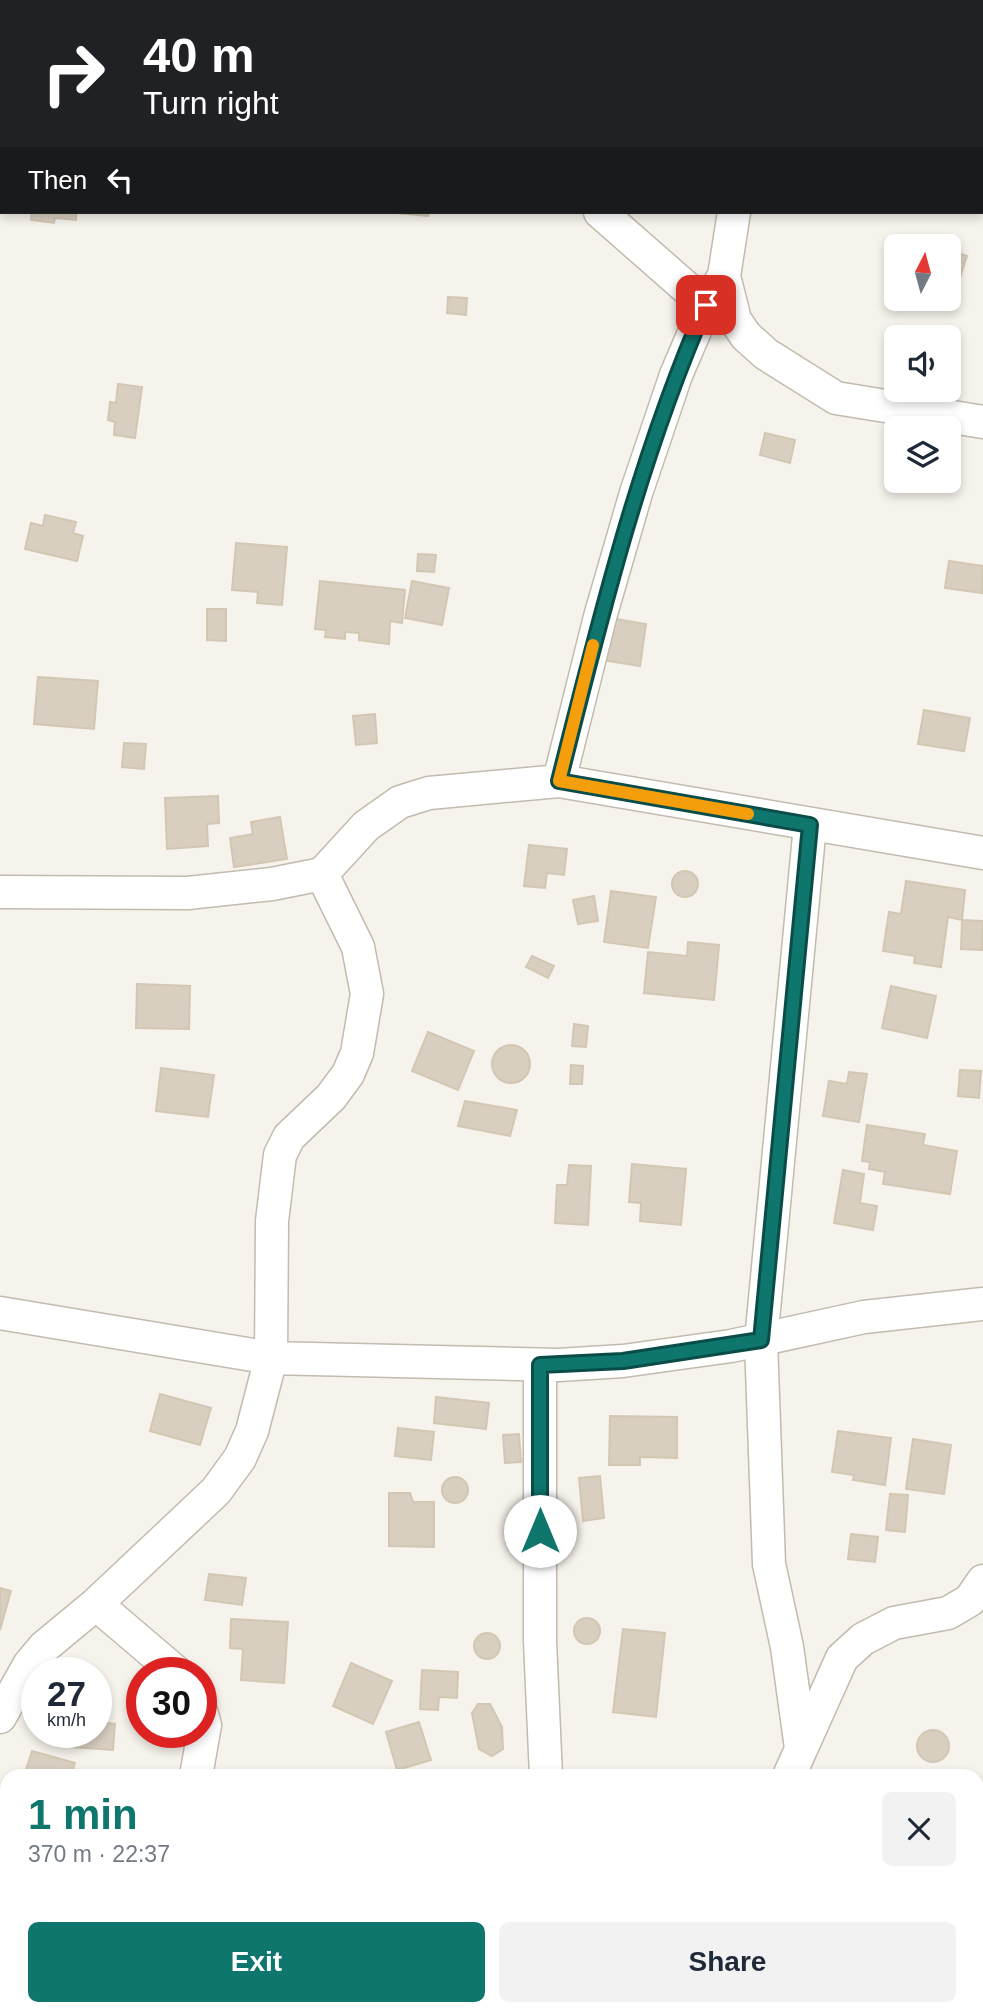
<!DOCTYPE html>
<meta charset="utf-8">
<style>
:root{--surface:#fff;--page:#f2f2f3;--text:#1f2937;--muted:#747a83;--accent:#0f766e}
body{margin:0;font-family:Arial,sans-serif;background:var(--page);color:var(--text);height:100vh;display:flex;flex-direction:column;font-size:26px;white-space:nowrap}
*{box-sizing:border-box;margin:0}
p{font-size:23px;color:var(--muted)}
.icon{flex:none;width:38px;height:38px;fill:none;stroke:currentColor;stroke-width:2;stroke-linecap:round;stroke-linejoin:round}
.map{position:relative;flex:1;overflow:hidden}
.panel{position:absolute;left:0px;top:1769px;width:984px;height:247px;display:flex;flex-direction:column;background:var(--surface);border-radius:21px 21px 0 0;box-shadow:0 4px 10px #0003}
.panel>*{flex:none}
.guide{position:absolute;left:0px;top:0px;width:984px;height:214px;box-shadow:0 4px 10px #0003;background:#202124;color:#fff;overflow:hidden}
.needle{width:46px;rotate:6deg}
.fabs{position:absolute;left:884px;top:234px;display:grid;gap:14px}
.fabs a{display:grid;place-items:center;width:77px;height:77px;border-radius:10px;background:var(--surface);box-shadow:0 4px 10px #0003;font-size:35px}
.speed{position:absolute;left:21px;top:1657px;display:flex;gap:14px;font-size:35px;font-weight:700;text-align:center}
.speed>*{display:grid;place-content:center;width:91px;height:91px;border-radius:50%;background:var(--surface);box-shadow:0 4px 10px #0003;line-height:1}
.speed small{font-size:18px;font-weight:400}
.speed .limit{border:10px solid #d22;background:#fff;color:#111}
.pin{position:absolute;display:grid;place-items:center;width:60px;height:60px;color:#fff;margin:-30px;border-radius:14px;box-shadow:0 4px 10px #0006}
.me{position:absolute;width:77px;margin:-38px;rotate:0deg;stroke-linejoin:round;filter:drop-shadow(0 0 5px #0008)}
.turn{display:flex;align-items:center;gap:24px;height:147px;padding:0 28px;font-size:32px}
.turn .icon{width:91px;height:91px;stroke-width:2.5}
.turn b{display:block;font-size:49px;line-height:60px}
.then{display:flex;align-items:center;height:66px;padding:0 28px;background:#0003;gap:14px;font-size:26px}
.round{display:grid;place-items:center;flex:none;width:74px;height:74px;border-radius:10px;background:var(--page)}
.head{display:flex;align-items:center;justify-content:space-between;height:119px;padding:0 28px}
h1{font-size:42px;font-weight:800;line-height:52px;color:var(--accent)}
.button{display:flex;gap:14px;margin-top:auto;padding:14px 28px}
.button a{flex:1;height:80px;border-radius:10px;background:var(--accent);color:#fff;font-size:28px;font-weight:800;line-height:80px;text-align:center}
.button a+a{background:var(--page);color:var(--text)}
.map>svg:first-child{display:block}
</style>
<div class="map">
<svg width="983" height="2015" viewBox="0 0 983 2015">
<rect width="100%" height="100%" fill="#f6f3ec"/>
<!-- building -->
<path fill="#d8cfc1" stroke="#d3c7b4" stroke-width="2" d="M32,212h53l-9,1v7l-21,-2 -1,5 -23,-3z
M387,212h42l-1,4z
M948,250l19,6 -13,40 -6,-2z
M448,297l19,1 -1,17 -19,-2z
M118,384l24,3 -7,51 -21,-3 1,-13 -7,-2 2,-18 6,1z
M765,433l30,7 -5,23 -30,-8z
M45,515l31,7 -3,11 10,3 -6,25 -52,-12 6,-26 12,3z
M236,543l51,4 -5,58 -25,-2 1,-11 -26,-2z
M418,554l18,1 -2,17 -17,-1z
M949,561l34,5 -1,27 -37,-5z
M320,581l85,9 -3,33 -12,-2 -1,23 -30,-4v-7l-14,-1v7l-20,-2 1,-7 -11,-1z
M412,581l37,7 -7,37 -37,-7z
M207,609h19v32l-19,-1z
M610,618l36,6 -6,42 -38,-6z
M38,677l60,4 -4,48 -60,-5z
M924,710l46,8 -6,33 -46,-7z
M375,714l2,29 -21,2 -3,-29z
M124,743l22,1 -2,25 -22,-2z
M218,796l1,27 -12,1 1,22 -41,3 -2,-51z
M280,817l7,42 -53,8 -4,-29 23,-4 -2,-12z
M529,845l38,4 -3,26 -17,-2 -2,15 -21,-2z
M672 884a13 13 0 1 1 26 0a13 13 0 1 1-26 0Z
M906,881l59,9 -3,30 -14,-3 -7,50 -27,-4 1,-7 -32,-5 6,-39 12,2z
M611,891l45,6 -8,51 -44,-6z
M594,896l4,25 -20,3 -5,-24z
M962,920l21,1 -1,29 -21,-1z
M688,942l31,3 -5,55 -70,-7 4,-41 39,4z
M532,956l22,10 -6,12 -22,-11z
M137,984l53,2 -1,43 -53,-1z
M891,986l45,10 -9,42 -45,-10z
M574,1024l14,2 -2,21 -14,-1z
M428,1032l46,19 -16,39 -46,-19z
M492 1064a19 19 0 1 1 38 0a19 19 0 1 1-38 0Z
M571,1065l12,1 -1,18h-12z
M161,1068l53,7 -6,42 -52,-6z
M960,1070l21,1 -2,27 -21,-2z
M849,1072l18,2 -8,48 -36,-6 6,-35 18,3z
M465,1101l52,9 -7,26 -52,-10z
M867,1125l58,9 -2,11 34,6 -7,43 -67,-10 2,-12 -16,-3 1,-7 -8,-1z
M632,1164l54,5 -5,56 -41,-4 1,-18 -12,-1z
M569,1165l22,1 -3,59 -33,-2 2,-38h10z
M843,1170l21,4 -4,29 17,3 -4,24 -39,-7z
M160,1394l51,14 -11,37 -50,-14z
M436,1397l53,6 -3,26 -52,-6z
M610,1416l67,1v41l-37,-1v8h-31z
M398,1428l36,4 -3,28 -36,-4z
M838,1431l53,7 -6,47 -32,-5 1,-5 -22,-3z
M519,1434l2,28 -16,1 -2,-28z
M913,1439l38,6 -7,49 -38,-5z
M600,1476l4,42 -21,3 -4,-43z
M442 1490a13 13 0 1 1 26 0a13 13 0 1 1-26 0Z
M389,1493h21l3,9h21v45l-45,-1z
M890,1494l18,1 -3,37 -19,-2z
M851,1534l27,3 -3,25 -27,-3z
M209,1574l37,4 -4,27 -37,-5z
M0,1588l11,3 -11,39z
M574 1631a13 13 0 1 1 26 0a13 13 0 1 1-26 0Z
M231,1619l57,3 -4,61 -43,-3 2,-31 -13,-1z
M623,1629l42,4 -9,84 -43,-5z
M474 1646a13 13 0 1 1 26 0a13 13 0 1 1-26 0Z
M351,1663l41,18 -19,43 -40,-18z
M422,1670l36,2 -1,26 -18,-1 -1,13 -18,-1z
M478,1704h12l12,23 1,22 -11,7 -13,-7 -7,-36z
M96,1722l19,2 -2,26 -56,-4 1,-14h38z
M419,1722l12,38 -34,10 -11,-38z
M917 1746a16 16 0 1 1 32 0a16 16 0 1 1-32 0Z
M32,1751l43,12 -4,13h-47z
M194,2009h85l-1,6h-85z
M332,2009h23l1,6h-23z
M427,2009h25l-3,6h-24z
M545,2009h74l-1,6h-50z
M772,2009h21l-1,6h-21z
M911,2009h12l6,5 -23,1z"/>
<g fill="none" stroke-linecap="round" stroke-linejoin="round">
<defs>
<path id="street" d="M743,2v-2
M0,69h2
M600,212l106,93
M724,276l11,44 11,16 20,18 70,44 147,24
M559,781l41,-164 36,-124 40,-118 30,-70 18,-29 10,-64
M0,892l188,1 84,-9 50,-10 44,-48 34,-24 29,-9 130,-12 424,72
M0,1313l271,45 287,7 65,-4 108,-15 133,-29 119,-13
M540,1365v276l6,135
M96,1604l81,69
M0,1717l29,-52 15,-18 52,-43 120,-113 24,-33 12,-27 19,-73 1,-137 8,-66 9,-18 42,-40 17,-23 9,-21 10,-59 -9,-47 -36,-73
M801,1748l-14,-101 -18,-83 -8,-223 49,-516
M196,1776l9,-51 -4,-14
M789,1776l53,-118 21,-19 31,-16 54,-10 22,-13 13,-19
M113,2015l2,-6
M679,2015l2,-6
M979,2015l4,-5"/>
</defs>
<!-- street casing -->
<use href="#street" stroke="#c2bbae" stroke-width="35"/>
<!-- street -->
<use href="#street" stroke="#fff" stroke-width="32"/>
</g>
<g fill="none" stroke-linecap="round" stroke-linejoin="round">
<defs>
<path id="route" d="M540,1531v-166l83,-4 138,-21 49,-515 -251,-44c41,-162 80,-323 147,-476"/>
</defs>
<!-- route casing -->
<use href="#route" stroke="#0a4d48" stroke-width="18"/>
<!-- route -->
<use href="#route" stroke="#0f766e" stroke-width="12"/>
<!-- slow -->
<path stroke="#f59e0b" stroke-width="12" d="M593,645l-34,136 189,33"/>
</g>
</svg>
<div class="fabs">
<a><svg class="needle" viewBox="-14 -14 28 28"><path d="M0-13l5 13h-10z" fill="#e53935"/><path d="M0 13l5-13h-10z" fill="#747a83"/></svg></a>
<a><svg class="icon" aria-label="sound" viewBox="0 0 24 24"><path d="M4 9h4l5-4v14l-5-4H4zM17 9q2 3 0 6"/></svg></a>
<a><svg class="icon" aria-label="layers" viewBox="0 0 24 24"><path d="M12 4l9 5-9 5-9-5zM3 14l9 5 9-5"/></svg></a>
</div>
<div class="speed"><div>27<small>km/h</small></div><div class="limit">30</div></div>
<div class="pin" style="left:706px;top:305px;background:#d93025"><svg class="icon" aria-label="arrive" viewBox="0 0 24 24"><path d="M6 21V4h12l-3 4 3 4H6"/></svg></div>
<svg class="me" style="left:540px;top:1531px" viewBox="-20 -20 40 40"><circle r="19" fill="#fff"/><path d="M0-13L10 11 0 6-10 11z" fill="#0f766e"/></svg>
<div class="guide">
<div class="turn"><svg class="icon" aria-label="right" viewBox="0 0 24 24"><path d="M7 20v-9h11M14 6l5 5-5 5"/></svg><div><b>40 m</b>Turn right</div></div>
<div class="then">Then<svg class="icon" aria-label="left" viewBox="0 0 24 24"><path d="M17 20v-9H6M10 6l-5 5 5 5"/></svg></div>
</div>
<section class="panel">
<div class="head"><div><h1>1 min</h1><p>370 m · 22:37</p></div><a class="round"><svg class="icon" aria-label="close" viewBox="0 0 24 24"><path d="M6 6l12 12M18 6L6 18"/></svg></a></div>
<div class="button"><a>Exit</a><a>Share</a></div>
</section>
</div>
